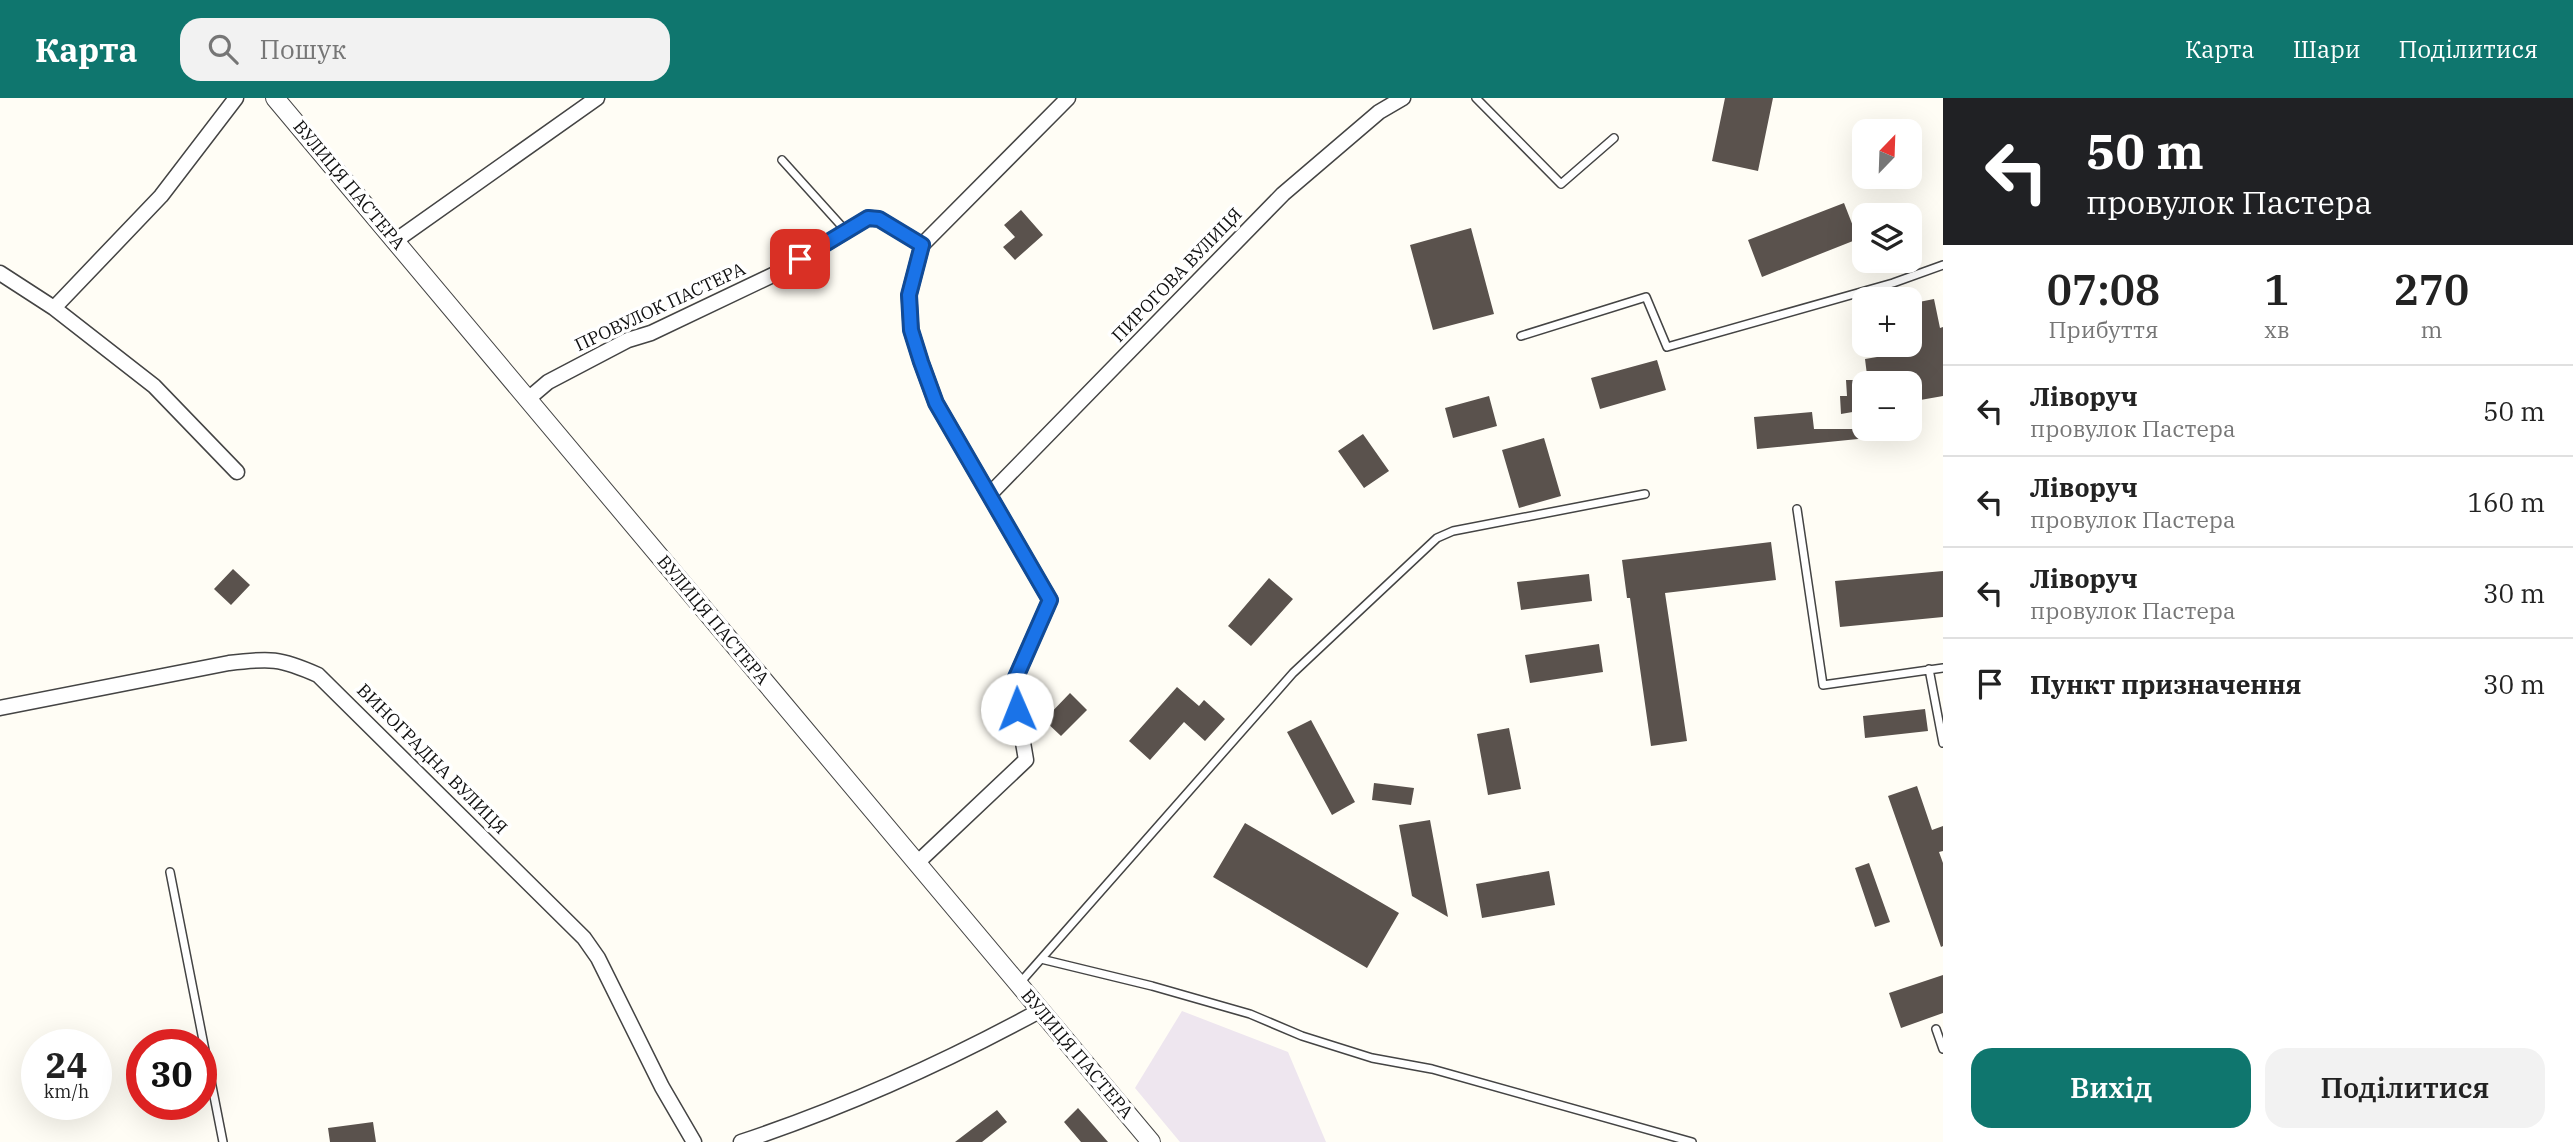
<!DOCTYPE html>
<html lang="uk">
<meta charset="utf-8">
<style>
:root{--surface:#fff;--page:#f2f2f2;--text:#222;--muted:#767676;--line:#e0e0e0;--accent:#0f766e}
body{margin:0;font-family:"IBM Plex Serif",serif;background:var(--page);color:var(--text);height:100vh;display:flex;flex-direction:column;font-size:26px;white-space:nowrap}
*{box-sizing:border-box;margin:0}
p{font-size:23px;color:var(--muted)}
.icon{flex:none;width:38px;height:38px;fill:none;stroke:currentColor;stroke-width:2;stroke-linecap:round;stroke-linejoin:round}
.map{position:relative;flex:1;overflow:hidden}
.details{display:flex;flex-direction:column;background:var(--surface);width:630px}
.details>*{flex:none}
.top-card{background:#202124;color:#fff;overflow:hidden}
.needle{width:46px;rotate:23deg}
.fabs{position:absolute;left:1852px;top:21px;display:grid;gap:14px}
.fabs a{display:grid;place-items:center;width:70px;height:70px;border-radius:14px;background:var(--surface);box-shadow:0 7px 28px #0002;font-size:35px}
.speed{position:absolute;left:21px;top:931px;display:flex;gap:14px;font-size:35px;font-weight:700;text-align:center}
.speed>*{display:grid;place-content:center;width:91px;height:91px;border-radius:50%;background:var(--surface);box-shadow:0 7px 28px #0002;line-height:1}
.speed small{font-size:18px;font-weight:400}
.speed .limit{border:10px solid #d22;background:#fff;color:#111}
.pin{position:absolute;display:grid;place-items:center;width:60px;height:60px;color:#fff;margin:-30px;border-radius:14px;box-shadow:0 4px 10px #0006}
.me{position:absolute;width:77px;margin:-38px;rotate:359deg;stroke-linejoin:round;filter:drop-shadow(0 0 5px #0008)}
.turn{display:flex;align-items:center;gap:24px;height:147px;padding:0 28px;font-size:32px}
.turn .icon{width:91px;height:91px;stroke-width:2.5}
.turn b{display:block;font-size:49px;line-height:60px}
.eta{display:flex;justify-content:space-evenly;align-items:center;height:119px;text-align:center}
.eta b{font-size:42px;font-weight:600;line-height:49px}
.action{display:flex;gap:14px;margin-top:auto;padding:14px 28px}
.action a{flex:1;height:80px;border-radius:21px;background:var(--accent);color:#fff;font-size:28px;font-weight:600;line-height:80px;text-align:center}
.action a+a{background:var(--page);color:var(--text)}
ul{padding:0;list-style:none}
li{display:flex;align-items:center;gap:21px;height:91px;padding:0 28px;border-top:2px solid var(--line)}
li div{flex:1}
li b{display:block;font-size:26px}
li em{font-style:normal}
header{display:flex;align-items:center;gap:42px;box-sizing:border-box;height:98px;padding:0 35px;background:var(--accent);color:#fff}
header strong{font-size:33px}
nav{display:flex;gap:38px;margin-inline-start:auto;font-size:24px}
.search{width:490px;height:63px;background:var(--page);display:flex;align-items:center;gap:18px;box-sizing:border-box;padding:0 24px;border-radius:21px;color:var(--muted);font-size:26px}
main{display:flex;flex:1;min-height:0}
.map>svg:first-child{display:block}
</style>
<header>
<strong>Карта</strong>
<div class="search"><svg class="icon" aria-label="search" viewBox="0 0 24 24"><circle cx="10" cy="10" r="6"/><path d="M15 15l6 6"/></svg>Пошук</div>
<nav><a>Карта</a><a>Шари</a><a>Поділитися</a></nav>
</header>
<main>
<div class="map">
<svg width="1943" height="1044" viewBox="0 0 1943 1044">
<rect width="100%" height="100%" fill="#fffdf5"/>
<!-- industrial -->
<path fill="#eee6ef" d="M1182,913l106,41 38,90h-146l-45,-54z"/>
<!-- building -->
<path fill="#5a524d" d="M1725,0h48l-15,73 -46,-10z
M1844,105l14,36 -96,38 -14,-37z
M1021,112l22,25 -28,25 -12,-13 12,-10 -11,-12z
M1471,130l23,86 -61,16 -23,-85z
M1934,201l6,29 3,-1v69l-34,6v-19h-41l-3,-24 12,-2 -2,-12h34v-41z
M1657,262l9,30 -66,19 -9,-31z
M1846,282h18v30l-23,4 -1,-18h7z
M1489,298l8,30 -44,12 -8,-30z
M1812,314l2,17h54v9l-111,11 -3,-32z
M1363,336l26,37 -25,17 -26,-37z
M1544,340l17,58 -42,12 -17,-58z
M1771,444l5,38 -111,13 22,148 -36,5 -21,-148h-3l-5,-38z
M233,471l17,16 -19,20 -17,-16z
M1943,473v46l-103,10 -5,-46z
M1589,476l3,27 -71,9 -4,-28z
M1269,480l24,21 -42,47 -23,-20z
M1599,546l4,28 -73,11 -5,-28z
M1177,589l22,19 5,-6 21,19 -20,22 -21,-19 -34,38 -21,-19z
M1070,595l17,17 -26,26 -17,-16z
M1925,611l3,22 -63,7 -2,-22z
M1311,622l44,82 -23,13 -45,-83z
M1509,630l12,61 -33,6 -11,-61z
M1374,685l40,5 -3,17 -39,-5z
M1917,688l15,44 11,-4v25l-4,1 4,11v83l-2,1 -53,-151z
M1430,722l18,97 -36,-21 -13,-71z
M1245,725l154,90 -32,55 -154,-91z
M1869,765l21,59 -15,5 -20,-59z
M1549,773l6,34 -73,13 -6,-34z
M1943,877v38l-42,15 -12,-35z
M1078,1010l9,10 21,24h-27l-17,-20z
M997,1012l10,12 -25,20h-27z
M373,1024l3,20h-46l-2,-14z"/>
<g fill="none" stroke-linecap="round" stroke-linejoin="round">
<defs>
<path id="service" d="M1476,0l85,86 53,-46
M782,62l64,71
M1521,238l125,-39 21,50 226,-64 50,-18
M1797,411l26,176 120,-17
M1929,571l14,74
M170,774l53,270
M1041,861l111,27 98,28 52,22 70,22 60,11 260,73
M1019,886l274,-311 144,-135 16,-7 192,-37
M1936,931l7,20"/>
<path id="minor" d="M395,143l202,-143
M922,147l146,-147
M0,175l54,35 100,78 83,86
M54,210l107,-112 75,-98
M528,301l20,-17 80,-42 23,-7 126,-60 91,-55 11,1 43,26 -13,50 2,35 10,32 15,41 114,197 -37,84 13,76 -109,103
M990,396l293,-300 96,-82 24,-14
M0,610l229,-45c41,-5 51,-5 89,12l266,263 14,20 64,129 32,55
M741,1044c105,-35 203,-79 300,-132"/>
<path id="tertiary" d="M275,0l876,1044"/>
</defs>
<!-- service casing -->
<use href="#service" stroke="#444" stroke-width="10"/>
<!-- minor casing -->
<use href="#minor" stroke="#444" stroke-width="17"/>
<!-- tertiary casing -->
<use href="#tertiary" stroke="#444" stroke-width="20"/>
<!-- service -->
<use href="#service" stroke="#fff" stroke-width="7"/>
<!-- minor -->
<use href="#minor" stroke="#fff" stroke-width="14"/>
<!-- tertiary -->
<use href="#tertiary" stroke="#fff" stroke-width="18"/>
</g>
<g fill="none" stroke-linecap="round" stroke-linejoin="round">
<defs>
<path id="route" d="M800,161l68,-41 11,1 43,26 -13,50 2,35 10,32 15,41 114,197 -37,84 4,25"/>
</defs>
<!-- route casing -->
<use href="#route" stroke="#114b97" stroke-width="18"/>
<!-- route -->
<use href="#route" stroke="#1a73e8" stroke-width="12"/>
</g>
<g text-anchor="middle" stroke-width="7" stroke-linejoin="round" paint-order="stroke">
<!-- street labels -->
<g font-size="18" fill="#111" stroke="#fff">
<text transform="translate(349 87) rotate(50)" y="6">ВУЛИЦЯ ПАСТЕРА</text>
<text transform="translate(1177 177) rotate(-46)" y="6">ПИРОГОВА ВУЛИЦЯ</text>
<text transform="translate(660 209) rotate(-25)" y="6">ПРОВУЛОК ПАСТЕРА</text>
<text transform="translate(713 522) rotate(50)" y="6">ВУЛИЦЯ ПАСТЕРА</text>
<text transform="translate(432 661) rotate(45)" y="6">ВИНОГРАДНА ВУЛИЦЯ</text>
<text transform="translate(1077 956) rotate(50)" y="6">ВУЛИЦЯ ПАСТЕРА</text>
</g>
</g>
</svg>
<div class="fabs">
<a><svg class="needle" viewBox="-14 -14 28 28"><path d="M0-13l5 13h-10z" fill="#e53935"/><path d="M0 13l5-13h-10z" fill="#767676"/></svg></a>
<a><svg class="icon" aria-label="layers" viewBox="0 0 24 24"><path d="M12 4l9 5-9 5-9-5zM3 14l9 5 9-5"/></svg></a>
<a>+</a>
<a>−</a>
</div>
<div class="speed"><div>24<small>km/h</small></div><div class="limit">30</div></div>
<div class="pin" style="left:800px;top:161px;background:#d93025"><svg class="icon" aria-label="arrive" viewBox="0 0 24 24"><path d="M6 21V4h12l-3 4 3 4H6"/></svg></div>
<svg class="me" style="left:1017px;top:611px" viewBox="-20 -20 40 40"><circle r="19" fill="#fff"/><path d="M0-13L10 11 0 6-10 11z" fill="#1a73e8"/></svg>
</div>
<section class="details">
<div class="top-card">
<div class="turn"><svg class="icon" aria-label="left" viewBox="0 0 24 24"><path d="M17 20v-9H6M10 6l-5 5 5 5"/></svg><div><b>50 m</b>провулок Пастера</div></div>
</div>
<div class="eta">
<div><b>07:08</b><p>Прибуття</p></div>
<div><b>1</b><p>хв</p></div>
<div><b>270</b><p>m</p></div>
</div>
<ul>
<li><svg class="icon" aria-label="left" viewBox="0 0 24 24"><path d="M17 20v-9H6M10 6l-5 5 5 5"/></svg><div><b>Ліворуч</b><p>провулок Пастера</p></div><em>50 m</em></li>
<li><svg class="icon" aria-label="left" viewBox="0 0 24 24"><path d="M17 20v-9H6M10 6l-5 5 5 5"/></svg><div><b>Ліворуч</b><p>провулок Пастера</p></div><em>160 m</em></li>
<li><svg class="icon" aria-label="left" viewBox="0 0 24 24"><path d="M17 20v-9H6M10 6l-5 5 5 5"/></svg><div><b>Ліворуч</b><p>провулок Пастера</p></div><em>30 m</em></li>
<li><svg class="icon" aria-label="arrive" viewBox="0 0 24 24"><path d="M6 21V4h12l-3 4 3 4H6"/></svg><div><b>Пункт призначення</b></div><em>30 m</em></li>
</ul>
<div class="action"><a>Вихід</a><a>Поділитися</a></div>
</section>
</main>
